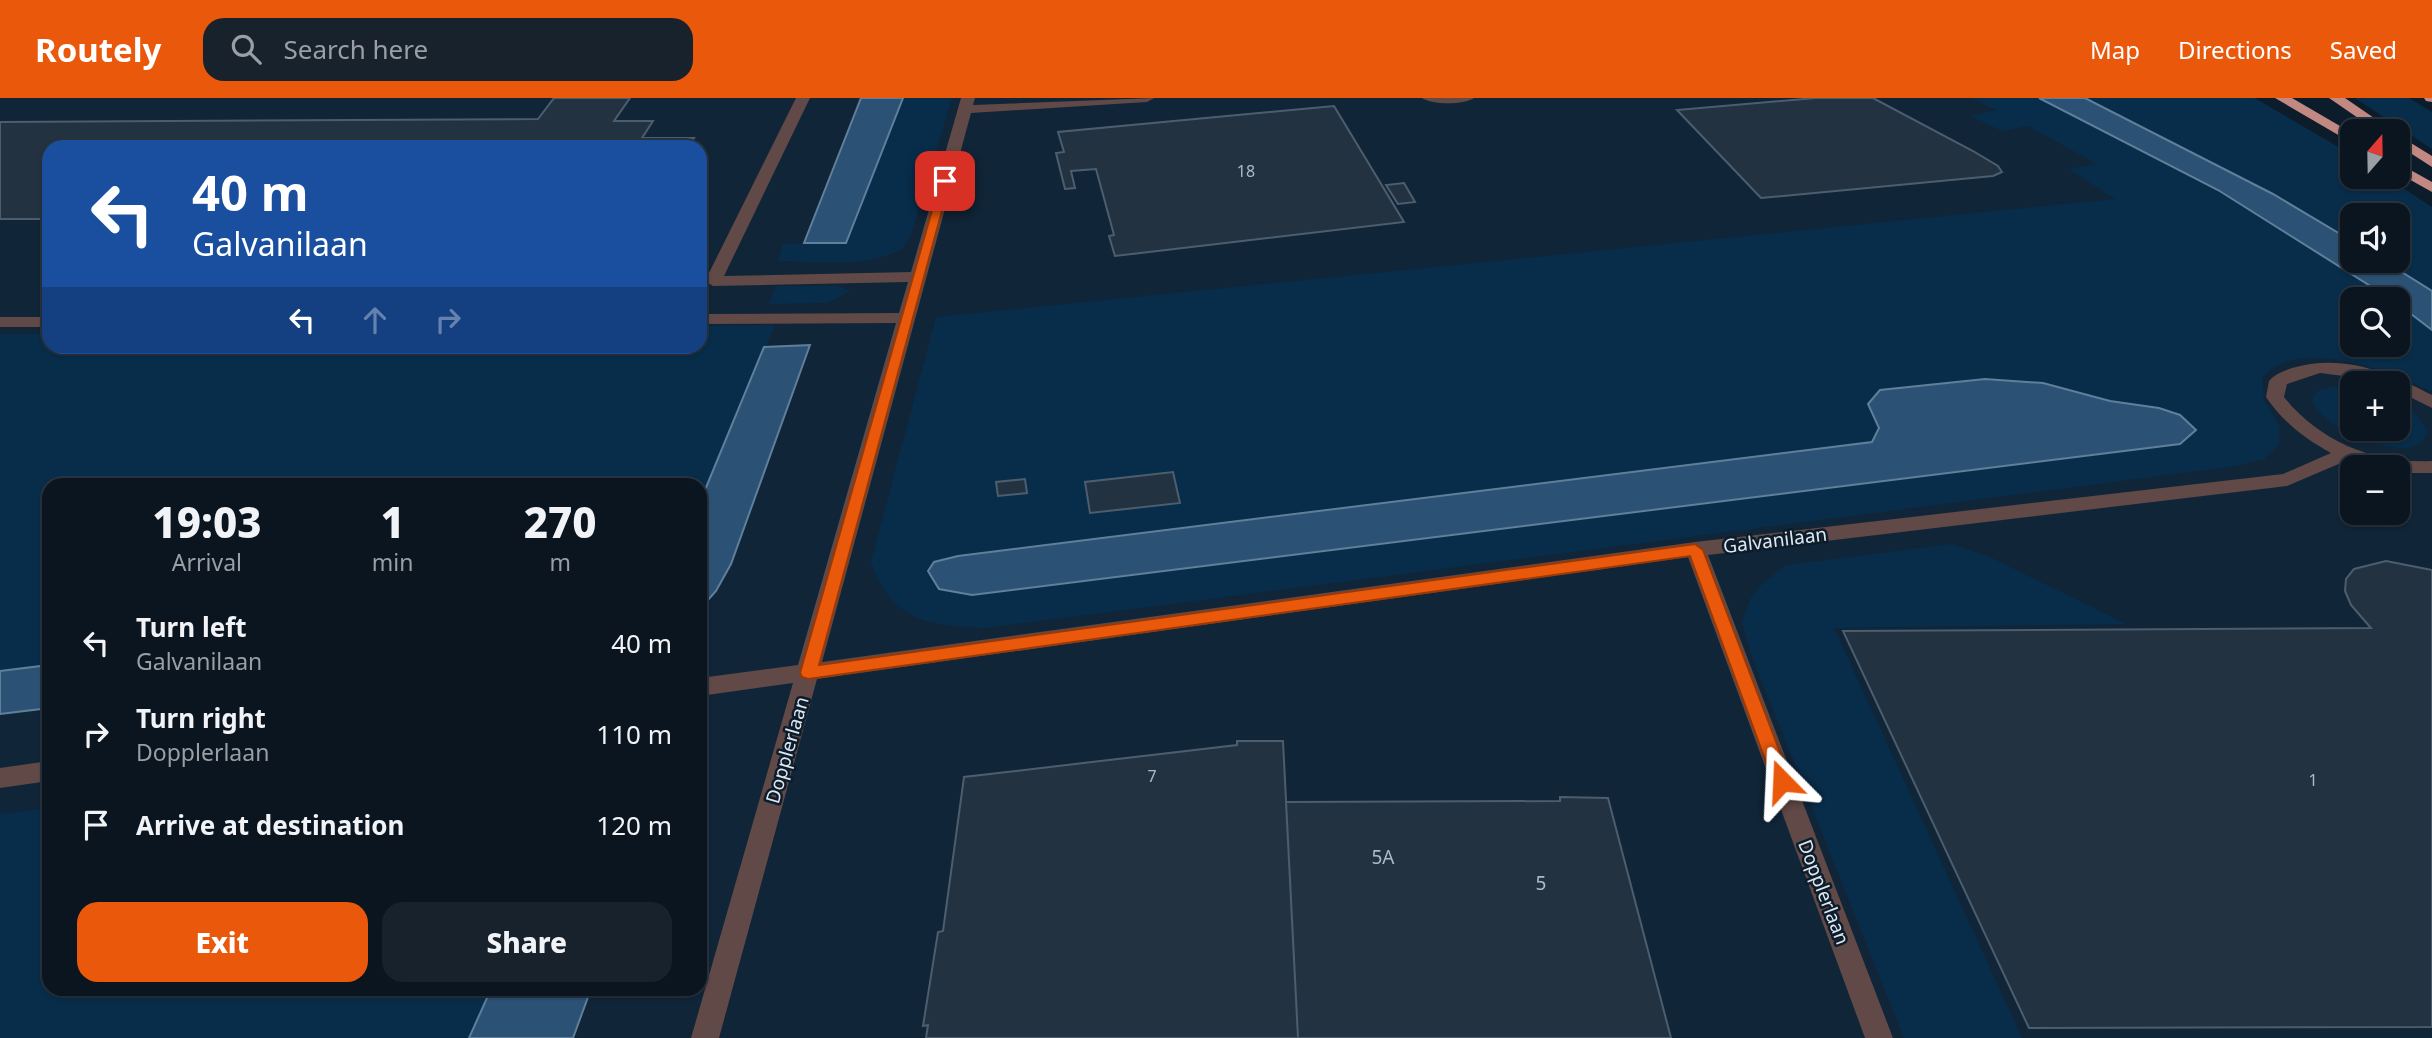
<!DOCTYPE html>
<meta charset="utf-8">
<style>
:root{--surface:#0a1520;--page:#18222d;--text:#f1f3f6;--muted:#999fa5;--line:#2a343e;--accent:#ea580c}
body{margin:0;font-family:"Noto Sans",sans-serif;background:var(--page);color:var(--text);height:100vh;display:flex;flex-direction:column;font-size:26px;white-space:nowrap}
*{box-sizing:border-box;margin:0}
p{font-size:23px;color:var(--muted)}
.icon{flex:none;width:38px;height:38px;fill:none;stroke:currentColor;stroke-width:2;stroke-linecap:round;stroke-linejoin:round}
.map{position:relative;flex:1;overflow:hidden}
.drawer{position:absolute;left:42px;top:380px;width:665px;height:518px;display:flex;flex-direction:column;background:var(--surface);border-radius:21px;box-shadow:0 2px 5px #0004,0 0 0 2px var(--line)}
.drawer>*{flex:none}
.banner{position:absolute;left:42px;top:42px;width:665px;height:214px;border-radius:21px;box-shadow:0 2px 5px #0004,0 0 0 2px var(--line);background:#1a4fa0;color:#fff;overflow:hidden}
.needle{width:46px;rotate:20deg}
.fabs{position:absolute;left:2340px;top:21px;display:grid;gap:14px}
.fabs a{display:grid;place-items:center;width:70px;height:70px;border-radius:14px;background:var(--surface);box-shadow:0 2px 5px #0004,0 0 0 2px var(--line);font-size:35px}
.pin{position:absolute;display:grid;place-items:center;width:60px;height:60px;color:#fff;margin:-30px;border-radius:14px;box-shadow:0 4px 10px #0006}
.me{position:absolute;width:77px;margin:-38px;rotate:339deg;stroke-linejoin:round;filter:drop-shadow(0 0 5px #0008)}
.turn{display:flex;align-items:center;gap:24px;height:147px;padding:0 35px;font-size:32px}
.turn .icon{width:91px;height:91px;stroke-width:2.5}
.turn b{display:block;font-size:49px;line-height:60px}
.lanes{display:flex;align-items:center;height:66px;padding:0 35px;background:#0003;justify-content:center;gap:35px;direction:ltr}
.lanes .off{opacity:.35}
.eta{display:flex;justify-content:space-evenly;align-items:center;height:119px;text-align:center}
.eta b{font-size:42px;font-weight:800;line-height:49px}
.button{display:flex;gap:14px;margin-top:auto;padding:14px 35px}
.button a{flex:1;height:80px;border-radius:21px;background:var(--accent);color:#fff;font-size:28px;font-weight:800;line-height:80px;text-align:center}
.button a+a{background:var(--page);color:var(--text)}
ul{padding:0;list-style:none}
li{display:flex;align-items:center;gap:21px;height:91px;padding:0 35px}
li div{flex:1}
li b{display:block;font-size:26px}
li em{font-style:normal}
header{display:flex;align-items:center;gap:42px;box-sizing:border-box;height:98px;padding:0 35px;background:var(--accent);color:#fff}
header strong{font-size:33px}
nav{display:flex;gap:38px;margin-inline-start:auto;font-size:24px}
.search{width:490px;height:63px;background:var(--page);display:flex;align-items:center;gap:18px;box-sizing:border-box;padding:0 24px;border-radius:21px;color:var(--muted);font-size:26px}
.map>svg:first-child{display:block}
</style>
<header>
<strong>Routely</strong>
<div class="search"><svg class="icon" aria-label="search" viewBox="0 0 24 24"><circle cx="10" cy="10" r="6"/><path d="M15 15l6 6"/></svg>Search here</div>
<nav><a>Map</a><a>Directions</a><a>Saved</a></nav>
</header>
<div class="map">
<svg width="2432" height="940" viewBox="0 0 2432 940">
<rect width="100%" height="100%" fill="#0d1c2a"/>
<!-- built -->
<path fill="#102538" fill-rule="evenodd" d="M0,0h2061l291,163 80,37v740h-2432zM49,49h651v199h-651zM2352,201h46v46h-46zM2352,285h46v46h-46zM2352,369h46v46h-46zM49,387h651v504h-651z"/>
<!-- green -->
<path fill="#082d4a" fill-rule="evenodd" d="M903,0h49l-41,137c-3,5 -7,14 -13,16 -34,17 -83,10 -120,10l5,-17 63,-1z
M1971,0h68l179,92 173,109h-39v46h46v-41l34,26v62c-39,-21 -136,-57 -170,-14l2,22 16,27 -1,18 -15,14 -27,7 -1251,162c-56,-2 -95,-7 -115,-66l65,-245 1179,-118 -46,-30 28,-5 -69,-38 -26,5 -31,-15 25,-6zM1985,281l58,4 67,18 49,7 21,7 -1222,141 914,-114 7,-14 -11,-24 12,-14z
M2085,0h170l97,57v22h34l46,30v84l-48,-30h14v-46h-46v26l-79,-47z
M2355,0h54l23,14v37z
M776,188h61l13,5 -22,12 -59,1z
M775,227l-75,177v-17h-651v180l-49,6v-337h49v12h651v-20z
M2332,289h20v42h46v-28l16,11 14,19c-12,41 -100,-2 -115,-26v-9l7,-6z
M1951,446l39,13 136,67 -292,4 188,410h-118l-152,-381 -10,-35 8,-23 12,-15 24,-19z
M49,710v181h442l-22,49h-469v-224z"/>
<!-- water -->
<path fill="#2b5275" stroke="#607f9a" stroke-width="2" d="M861,0h42l-57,145h-42z
M2039,0h46l188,96 79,47v20h32l48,30v39l-34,-26v-5h-7l-173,-109z
M810,247l-79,219 -15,27 -16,18v-107l64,-155z
M1985,281l58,4 67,18 49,7 21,7 16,15 -16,14 -1208,151 -33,-6 -11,-18 6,-9 24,-6 914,-114 7,-14 -11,-24 12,-14z
M49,567v43l-49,6v-43z
M491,891h100l-18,49h-104z"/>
<!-- building -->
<path fill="#223241" stroke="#4c5e6e" stroke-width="2" d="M554,0h76l-16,23h39l-11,17h52l-6,9h-639v72h-49v-97l538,-3z
M1816,0h57l100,53 25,15 4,6 -9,4 -232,22 -84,-88z
M1334,8l70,116 -289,34 -6,-20 5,-1 -18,-66 -25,2 4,17 -10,1 -9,-36 8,-1 -6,-20z
M1404,85l11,19 -17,2 -12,-19z
M1173,374l7,31 -90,10 -5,-31z
M1025,381l2,14 -29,3 -2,-14z
M2386,463l46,9v457l-403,1 -186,-397 528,-3 -20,-23 -6,-14 1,-12 8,-10z
M1237,643h46l15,297h-372l2,-13 -5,1 15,-94 5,-1 21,-154 273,-32z
M1560,699l48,1 63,240h-373l-12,-236 274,-1z"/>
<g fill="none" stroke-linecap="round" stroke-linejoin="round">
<!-- minor -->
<path fill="#604946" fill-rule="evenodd" d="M796,0h14l-86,178 187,-4 50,-174h14l-2,7 181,-7 -7,4 -176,11 -149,549 873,-120 588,-68 48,-21c-26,-14 -48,-31 -65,-56l3,-16c6,-7 15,-10 23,-13 50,-15 97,4 140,27v13l-34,-17v-8l-78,-10 -33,11 -3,13c36,45 91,67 148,64v12h-34v-6h-28l-22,-7 -61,26 -579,69 185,483h-28l-177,-481 -871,122 -98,359h-28l102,-355 -93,13v-18l98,-13 98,-342 -196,1v-10l199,-1 9,-31 -195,4 -8,-5z
M1422,0h52c-10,7 -42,7 -52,0z
M0,219h49v10h-49z
M49,663v20l-49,7v-20z"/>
<!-- highway -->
<path fill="#c28882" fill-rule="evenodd" d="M2275,0h17l60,35v10z
M2329,0h16l48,33h-16z
M2424,0h8v4l-6,-1z
M2398,37l34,21v11l-34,-22z
M2398,65l34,19v10l-34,-19z"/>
</g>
<!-- route -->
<path fill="#ea580c" stroke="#983908" stroke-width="2" d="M941,81l9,2 -131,484 876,-121 8,6 88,231 -2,5h-13l-3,-5 -83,-225 -882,123 -6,-2 -2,-4z"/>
<g text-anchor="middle" stroke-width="5" stroke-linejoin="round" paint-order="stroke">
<!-- number labels -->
<g font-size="16" fill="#aebac5">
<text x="1246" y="79">18</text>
<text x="1152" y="684">7</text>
<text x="2313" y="688">1</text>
</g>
<!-- street labels -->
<g font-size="19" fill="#dde7f1" stroke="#0d1c2a">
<text transform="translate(1775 442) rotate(-7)" y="7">Galvanilaan</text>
<text transform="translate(787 652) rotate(-74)" y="7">Dopplerlaan</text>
<text transform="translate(1824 794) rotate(69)" y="7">Dopplerlaan</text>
</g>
<!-- near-number labels -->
<g font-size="19" fill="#aebac5">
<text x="1383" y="766">5A</text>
<text x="1541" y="792">5</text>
</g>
</g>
</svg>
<div class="fabs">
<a><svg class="needle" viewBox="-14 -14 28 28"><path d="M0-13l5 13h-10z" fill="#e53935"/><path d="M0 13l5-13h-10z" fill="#999fa5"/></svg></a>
<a><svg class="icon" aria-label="sound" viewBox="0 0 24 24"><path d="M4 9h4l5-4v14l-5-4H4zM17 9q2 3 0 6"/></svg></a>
<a><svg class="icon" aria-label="search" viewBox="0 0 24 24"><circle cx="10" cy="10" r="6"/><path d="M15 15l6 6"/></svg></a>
<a>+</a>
<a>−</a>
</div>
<div class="pin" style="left:945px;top:83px;background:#d93025"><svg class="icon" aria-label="arrive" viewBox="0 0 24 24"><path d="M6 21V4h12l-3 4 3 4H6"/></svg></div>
<svg class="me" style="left:1782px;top:683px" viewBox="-20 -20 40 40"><path d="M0-17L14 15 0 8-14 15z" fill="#ea580c" stroke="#fff" stroke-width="4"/></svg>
<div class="banner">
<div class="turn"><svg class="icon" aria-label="left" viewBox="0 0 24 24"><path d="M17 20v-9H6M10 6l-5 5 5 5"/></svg><div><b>40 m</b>Galvanilaan</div></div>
<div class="lanes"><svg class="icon" aria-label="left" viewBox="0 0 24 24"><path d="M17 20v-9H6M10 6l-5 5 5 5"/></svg><svg class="icon off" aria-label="ahead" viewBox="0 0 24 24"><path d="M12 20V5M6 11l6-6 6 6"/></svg><svg class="icon off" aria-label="right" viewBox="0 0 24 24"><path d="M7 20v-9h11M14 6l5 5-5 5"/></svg></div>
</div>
<section class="drawer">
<div class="eta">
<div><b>19:03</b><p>Arrival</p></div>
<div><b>1</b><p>min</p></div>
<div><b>270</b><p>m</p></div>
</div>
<ul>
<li><svg class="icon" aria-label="left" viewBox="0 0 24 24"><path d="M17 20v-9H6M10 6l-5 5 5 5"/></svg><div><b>Turn left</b><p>Galvanilaan</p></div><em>40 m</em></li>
<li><svg class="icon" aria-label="right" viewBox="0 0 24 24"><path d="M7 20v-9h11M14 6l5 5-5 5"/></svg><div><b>Turn right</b><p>Dopplerlaan</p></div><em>110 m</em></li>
<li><svg class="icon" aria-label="arrive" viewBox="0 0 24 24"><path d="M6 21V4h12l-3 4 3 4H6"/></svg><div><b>Arrive at destination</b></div><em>120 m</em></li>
</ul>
<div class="button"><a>Exit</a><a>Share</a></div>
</section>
</div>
